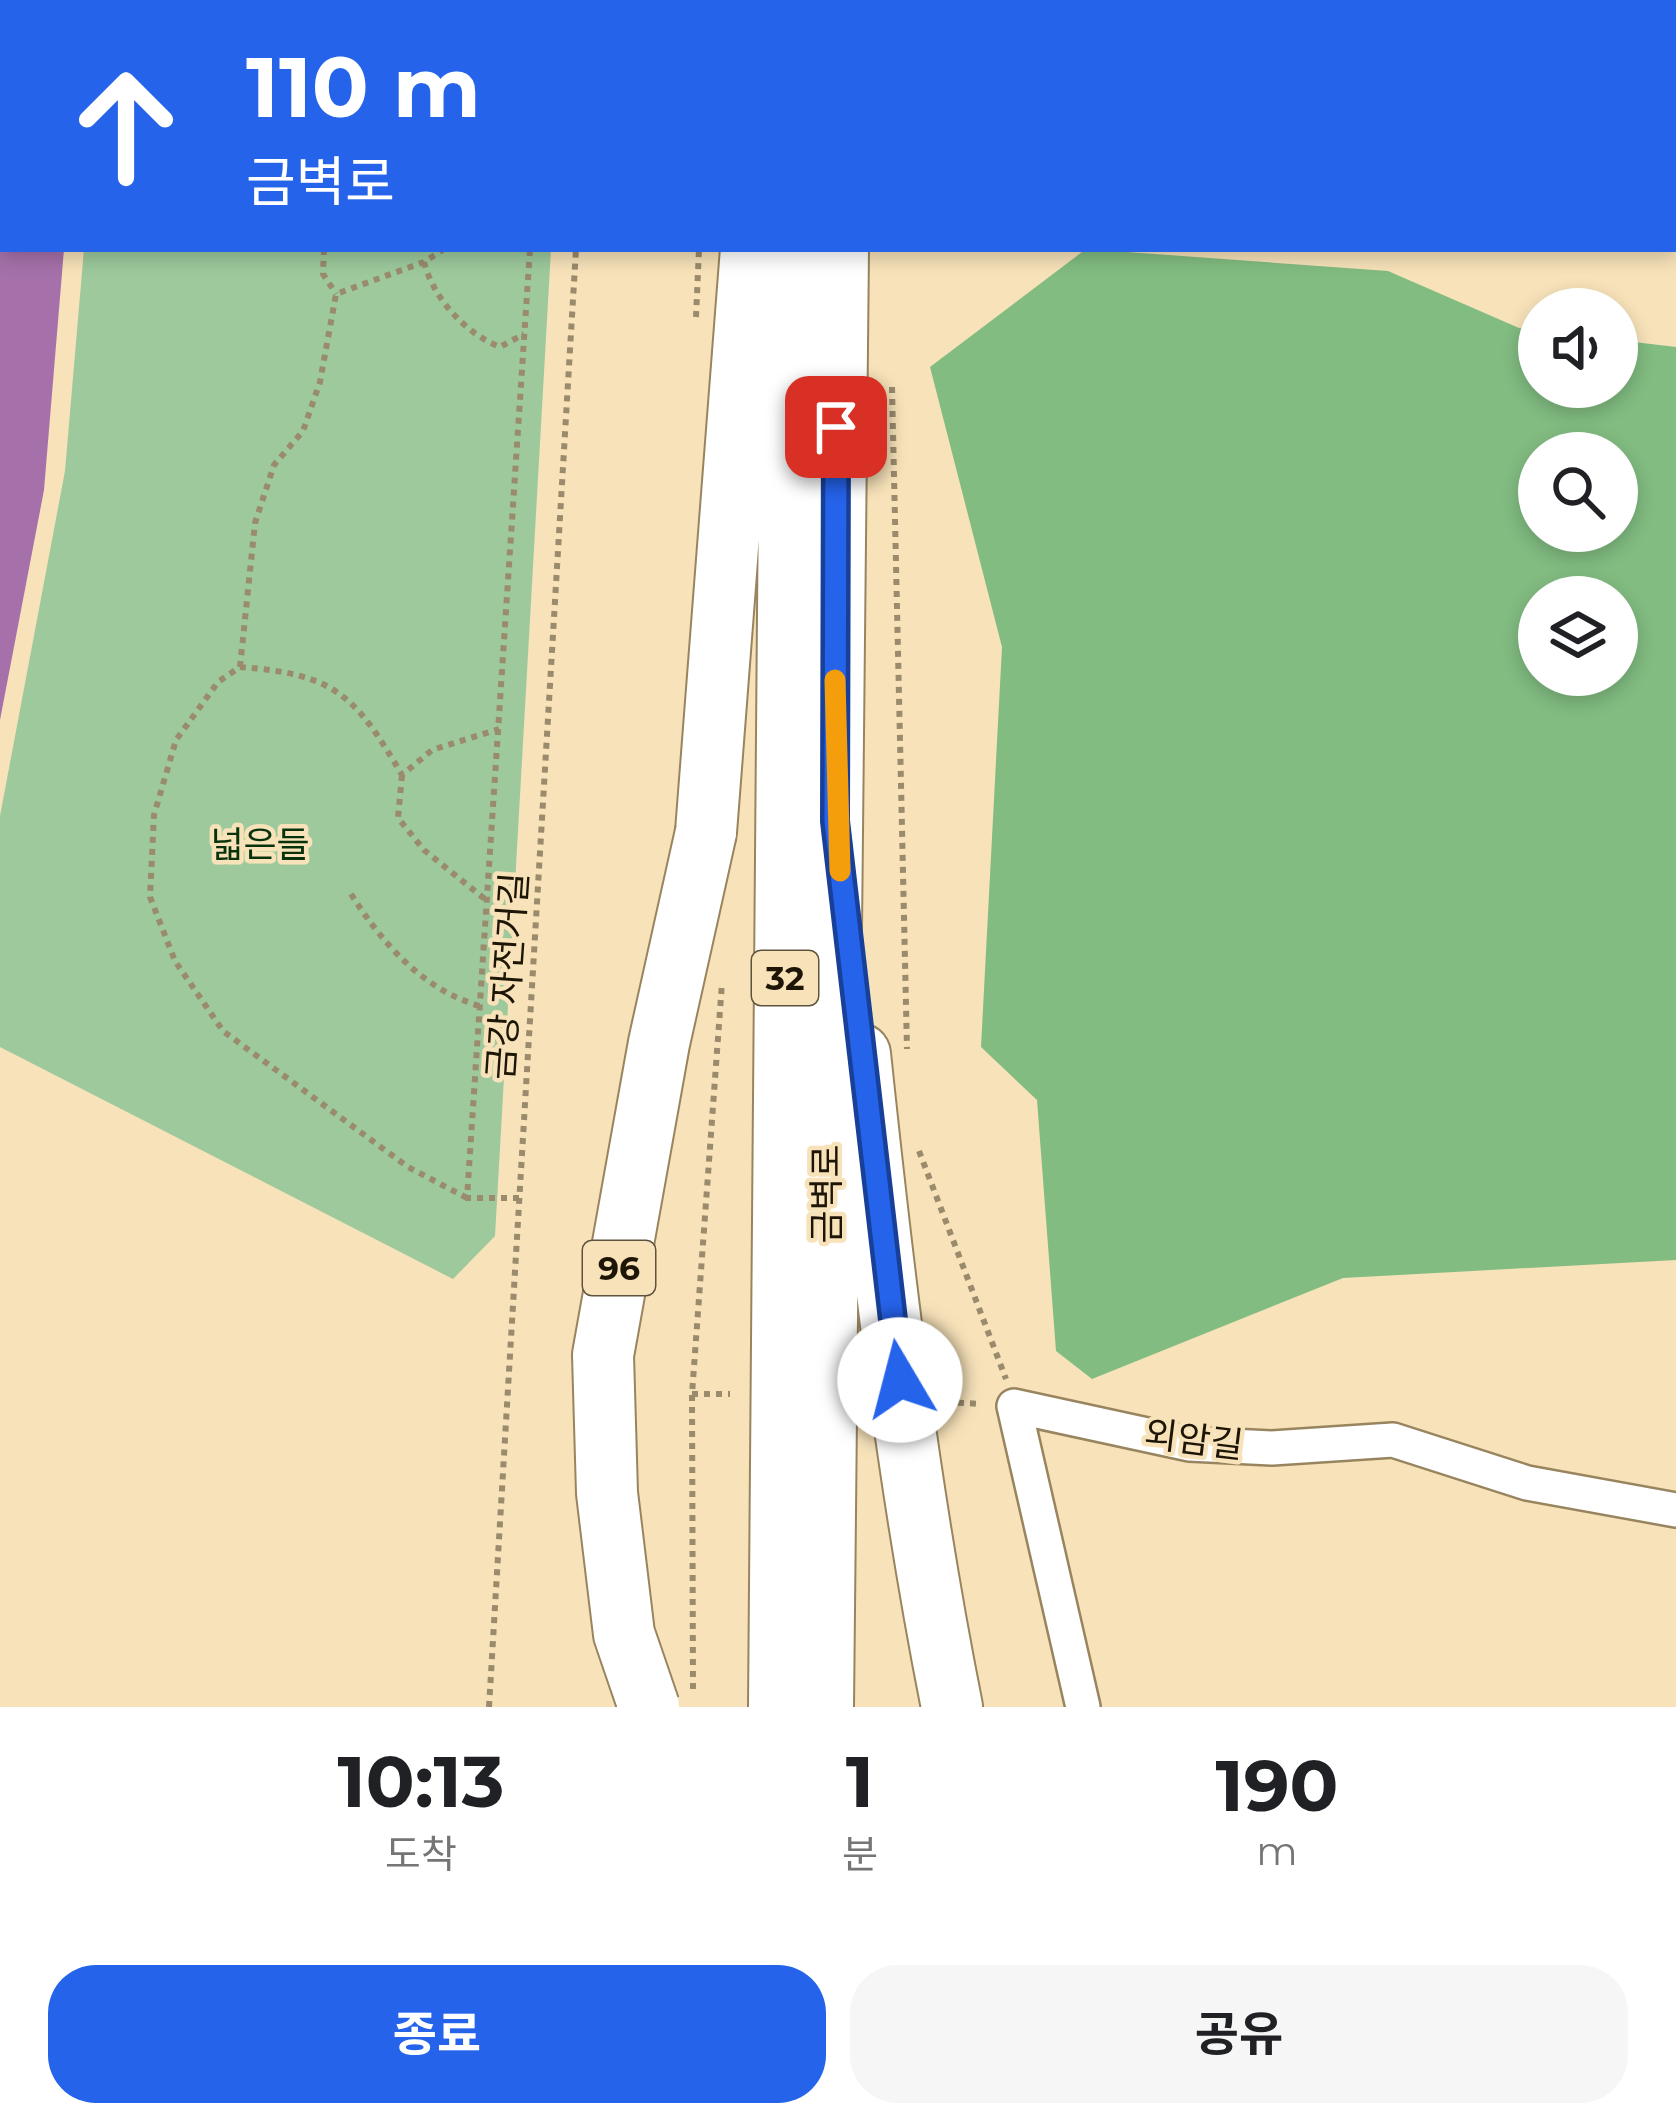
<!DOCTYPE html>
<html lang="ko">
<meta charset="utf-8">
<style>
:root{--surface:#fff;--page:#f6f6f6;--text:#202124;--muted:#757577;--accent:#2563eb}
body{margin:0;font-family:Montserrat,"Noto Sans KR",sans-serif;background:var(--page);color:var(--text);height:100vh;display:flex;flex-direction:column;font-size:45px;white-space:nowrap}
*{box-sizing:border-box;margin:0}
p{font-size:39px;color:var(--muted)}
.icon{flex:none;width:66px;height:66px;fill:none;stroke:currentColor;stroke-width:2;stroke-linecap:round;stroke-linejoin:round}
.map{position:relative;height:1707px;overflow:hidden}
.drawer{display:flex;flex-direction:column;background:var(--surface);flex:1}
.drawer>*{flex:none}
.banner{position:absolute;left:0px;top:0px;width:1677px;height:252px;box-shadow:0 6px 18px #0003;background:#2563eb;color:#fff;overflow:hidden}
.fabs{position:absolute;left:1518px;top:288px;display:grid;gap:24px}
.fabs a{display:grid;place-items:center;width:120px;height:120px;border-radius:50%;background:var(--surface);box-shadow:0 6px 18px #0003;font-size:60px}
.pin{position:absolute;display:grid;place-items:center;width:102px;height:102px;color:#fff;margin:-51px;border-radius:24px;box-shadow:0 6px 18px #0006}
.me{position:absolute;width:132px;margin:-66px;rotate:352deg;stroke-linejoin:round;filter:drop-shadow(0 0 9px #0008)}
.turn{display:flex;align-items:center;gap:42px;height:252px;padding:0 48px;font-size:54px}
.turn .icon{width:156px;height:156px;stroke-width:2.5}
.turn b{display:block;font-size:84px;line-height:102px}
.eta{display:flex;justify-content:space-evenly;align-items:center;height:204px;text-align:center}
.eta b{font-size:72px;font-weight:700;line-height:84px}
.button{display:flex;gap:24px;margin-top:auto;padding:24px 48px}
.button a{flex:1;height:138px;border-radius:48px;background:var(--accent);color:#fff;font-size:48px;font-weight:700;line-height:138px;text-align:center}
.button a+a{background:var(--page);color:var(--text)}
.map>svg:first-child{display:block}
</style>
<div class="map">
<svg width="1676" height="1707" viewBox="0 0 1676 1707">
<rect width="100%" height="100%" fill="#f7e2b9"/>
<!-- green -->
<path fill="#9dc99c" d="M103,0h463l-464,3z
M84,249h467l-56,987 -42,43 -453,-232v-231l65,-345z"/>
<!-- forest -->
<path fill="#82bc81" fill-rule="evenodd" d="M1086,249l302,22 131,57 20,3v56h78v-47l59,7v913l-333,18 -251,101 -36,-28 -19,-251 -56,-53 21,-400 -72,-280zM1539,453h78v78h-78zM1539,597h78v78h-78z"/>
<!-- water -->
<path fill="#a671aa" d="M0,0h84l-81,3v246h61l-20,241 -44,230z"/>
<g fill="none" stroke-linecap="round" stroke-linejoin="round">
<defs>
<path id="street" d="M1083,1707l-69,-301 175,38 83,4 121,-8 134,43 149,27"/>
<path id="highway" d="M770,3v-3
M840,3v-3
M706,832l45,-583
M860,1054c23,218 49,438 92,653
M779,1707l12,-1458
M823,1707l15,-1458"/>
</defs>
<!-- street casing -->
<use href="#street" stroke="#98855f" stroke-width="38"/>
<!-- highway casing -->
<use href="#highway" stroke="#98855f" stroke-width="64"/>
<!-- path -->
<path stroke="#9a8b6d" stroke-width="6" stroke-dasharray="6 6" stroke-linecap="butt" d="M532,3l8,-3
M546,3v-3
M591,3v-3
M703,3v-3
M324,249l-1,25 13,20
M424,262c9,36 42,72 76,85l24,-13
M696,317l3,-68
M892,387l15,662
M240,667l15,-144 19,-58 29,-34 17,-49 16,-88 88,-32 20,-13
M402,775l-4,43 26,32 62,50
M351,894c31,49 72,96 129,112
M919,1151l87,228
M467,1198l-59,-31 -185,-136 -48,-70 -25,-64 4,-82 22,-75 42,-58 22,-15c95,7 115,28 162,108l30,-25 67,-21
M519,1198h-52l63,-949
M692,1394h38
M946,1402l35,2
M693,1689l-1,-295 30,-411
M489,1707l87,-1458"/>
<!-- street -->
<use href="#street" stroke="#fff" stroke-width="33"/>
<!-- highway -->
<use href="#highway" stroke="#fff" stroke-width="60"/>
<defs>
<path id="highway-bridge" d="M649,1707l-25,-73 -17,-141 -4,-138 56,-312 47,-211"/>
</defs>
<!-- highway-bridge casing -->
<use href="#highway-bridge" stroke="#98855f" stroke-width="64" stroke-linecap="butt"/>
<!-- highway-bridge -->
<use href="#highway-bridge" stroke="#fff" stroke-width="60"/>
</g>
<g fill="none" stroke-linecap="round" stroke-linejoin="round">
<defs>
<path id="route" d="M836,427l-1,394 65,559"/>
</defs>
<!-- route casing -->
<use href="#route" stroke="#184099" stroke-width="30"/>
<!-- route -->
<use href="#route" stroke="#2563eb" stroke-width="21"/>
<!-- slow -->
<path stroke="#f59e0b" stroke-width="21" d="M835,680l5,191"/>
</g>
<g text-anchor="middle" stroke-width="9" stroke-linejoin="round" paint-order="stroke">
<!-- shield labels -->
<g fill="#f7e2b9" stroke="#5e533c" stroke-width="3">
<rect x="752" y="951" width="66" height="54" rx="9"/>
<rect x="583" y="1241" width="72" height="54" rx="9"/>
</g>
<g font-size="33" font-weight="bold" fill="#1d1607">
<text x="785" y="990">32</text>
<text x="619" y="1280">96</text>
</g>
<!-- park labels -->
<g font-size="36" fill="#08320b" stroke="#f7e2b9">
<text x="260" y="857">넓은들</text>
</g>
<!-- street labels -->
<g font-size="36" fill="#1d1607" stroke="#f7e2b9">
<text transform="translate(507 976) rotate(-86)" y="13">금강 자전거길</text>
<text transform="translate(826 1194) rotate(-90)" y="13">금벽로</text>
<text transform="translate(1194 1439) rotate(7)" y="13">외암길</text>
</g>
</g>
</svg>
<div class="fabs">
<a><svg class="icon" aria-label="sound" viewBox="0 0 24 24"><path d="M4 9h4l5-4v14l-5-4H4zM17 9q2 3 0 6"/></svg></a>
<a><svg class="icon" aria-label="search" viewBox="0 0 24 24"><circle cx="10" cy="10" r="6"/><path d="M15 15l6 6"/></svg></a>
<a><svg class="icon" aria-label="layers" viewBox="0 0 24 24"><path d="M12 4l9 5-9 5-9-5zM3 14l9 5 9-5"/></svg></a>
</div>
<div class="pin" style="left:836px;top:427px;background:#d93025"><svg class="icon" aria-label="arrive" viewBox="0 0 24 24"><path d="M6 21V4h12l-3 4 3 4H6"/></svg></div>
<svg class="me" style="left:900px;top:1380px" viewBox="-20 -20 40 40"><circle r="19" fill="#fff"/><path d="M0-13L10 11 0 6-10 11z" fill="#2563eb"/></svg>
<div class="banner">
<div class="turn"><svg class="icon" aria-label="ahead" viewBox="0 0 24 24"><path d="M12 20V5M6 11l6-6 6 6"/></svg><div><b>110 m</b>금벽로</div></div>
</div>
</div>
<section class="drawer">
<div class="eta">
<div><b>10:13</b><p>도착</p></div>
<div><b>1</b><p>분</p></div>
<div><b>190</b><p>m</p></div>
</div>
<div class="button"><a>종료</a><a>공유</a></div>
</section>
